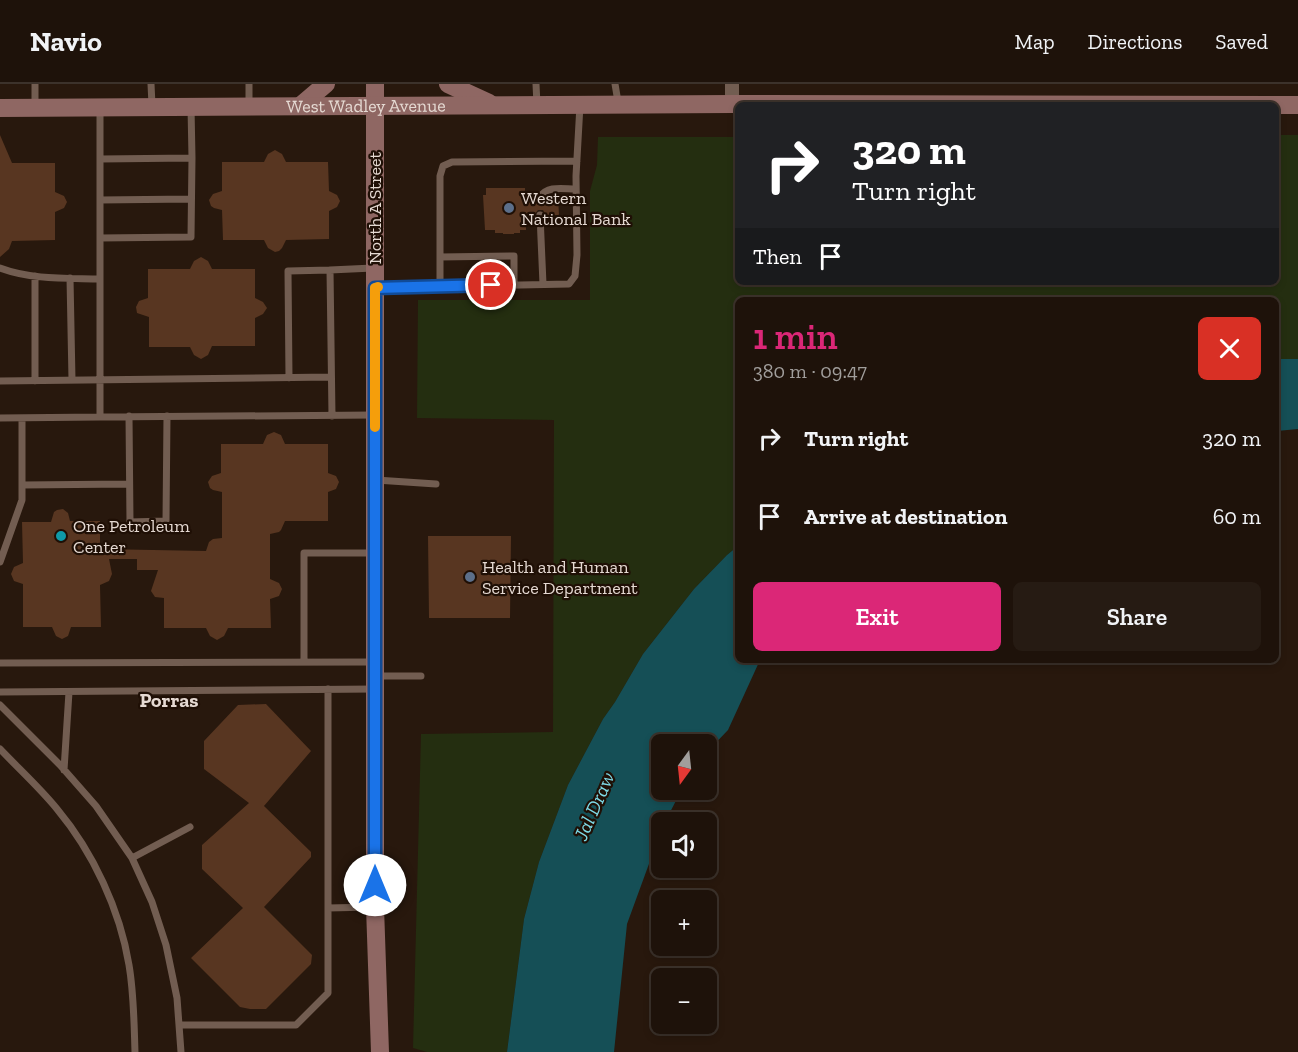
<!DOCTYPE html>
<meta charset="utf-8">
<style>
:root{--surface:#1e120a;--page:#261b13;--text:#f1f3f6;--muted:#a19e9c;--line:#3c322b;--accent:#db2777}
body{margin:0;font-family:"Zilla Slab",serif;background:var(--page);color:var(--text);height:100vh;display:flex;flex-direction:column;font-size:22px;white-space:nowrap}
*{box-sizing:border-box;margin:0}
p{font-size:20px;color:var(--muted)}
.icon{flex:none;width:33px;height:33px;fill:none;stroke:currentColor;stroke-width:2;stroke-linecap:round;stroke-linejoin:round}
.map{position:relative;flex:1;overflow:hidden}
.details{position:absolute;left:735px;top:213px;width:544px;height:366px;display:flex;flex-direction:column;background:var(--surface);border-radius:9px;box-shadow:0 3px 9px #0003,0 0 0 2px var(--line)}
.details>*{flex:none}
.hud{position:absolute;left:735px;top:18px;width:544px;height:183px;border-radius:9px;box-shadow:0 3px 9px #0003,0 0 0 2px var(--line);background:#202124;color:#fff;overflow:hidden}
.needle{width:39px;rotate:195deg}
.tools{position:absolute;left:651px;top:650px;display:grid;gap:12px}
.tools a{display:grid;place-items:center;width:66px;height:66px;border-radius:9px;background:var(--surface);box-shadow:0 3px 9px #0003,0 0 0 2px var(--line);font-size:30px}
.pin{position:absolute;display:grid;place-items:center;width:51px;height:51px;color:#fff;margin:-26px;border:3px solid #fff;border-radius:50%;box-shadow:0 2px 6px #0007}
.me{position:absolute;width:66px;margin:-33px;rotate:0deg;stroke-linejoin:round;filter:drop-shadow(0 0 4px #0008)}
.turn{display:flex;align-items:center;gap:21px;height:126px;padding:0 18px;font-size:27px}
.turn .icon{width:78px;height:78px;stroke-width:2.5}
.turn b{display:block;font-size:42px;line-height:51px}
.then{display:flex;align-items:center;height:57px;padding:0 18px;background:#0003;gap:12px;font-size:22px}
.round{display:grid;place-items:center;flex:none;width:63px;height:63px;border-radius:9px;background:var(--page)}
.overview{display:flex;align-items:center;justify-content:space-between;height:102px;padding:0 18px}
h1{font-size:36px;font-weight:600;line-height:45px;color:var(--accent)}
.button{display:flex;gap:12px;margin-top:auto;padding:12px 18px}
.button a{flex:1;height:69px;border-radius:9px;background:var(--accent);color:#fff;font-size:24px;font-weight:600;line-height:69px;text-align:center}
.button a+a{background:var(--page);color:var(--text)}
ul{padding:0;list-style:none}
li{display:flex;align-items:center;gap:18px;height:78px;padding:0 18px}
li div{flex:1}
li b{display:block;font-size:22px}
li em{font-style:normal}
header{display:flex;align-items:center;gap:36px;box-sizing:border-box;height:84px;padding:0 30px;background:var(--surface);border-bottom:2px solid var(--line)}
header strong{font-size:28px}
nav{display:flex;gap:33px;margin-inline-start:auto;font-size:21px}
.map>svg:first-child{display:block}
</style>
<header>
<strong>Navio</strong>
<nav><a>Map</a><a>Directions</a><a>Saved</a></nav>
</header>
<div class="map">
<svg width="1298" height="968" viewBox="0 0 1298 968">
<rect width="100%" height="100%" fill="#28180d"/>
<!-- green -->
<path fill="#242e10" d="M1277,51h21v224h-21l-1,-59h-538v246l-11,9 -33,34 -51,65 -28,48 -12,17 -35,66 -29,77 -15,57 -17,133h-80l-14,-4 8,-314 132,-2 1,-312 -137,-2 1,-118h172v-109l7,-26 1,-28h140v145h538z"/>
<!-- water -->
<path fill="#154f56" d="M1277,275h21v70l-21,2z
M738,462v114h22l-32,70 -21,22 -1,-8h-44v45h20l-17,33h-3l-1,9 -34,93 -13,128h-107l17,-133 15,-57 29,-77 35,-66 12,-17 28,-48 51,-65 33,-34z"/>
<!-- building -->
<path fill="#583621" d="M0,51l12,28h43v29l9,4 3,6 -3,6 -9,4v28l-43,1 -3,8 -9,8z
M275,66l7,4 4,8h42l1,29 8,4 3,6 -3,6 -8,4v28l-43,1 -4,8 -3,3 -4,1 -7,-4 -4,-8h-41l-1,-30 -8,-2 -3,-2 -2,-6 4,-6 9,-3v-29h42l4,-8z
M486,104h39v6h3v3h6l2,4 4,2 4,-2 4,-4h10l1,18h-13l-3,-5h-5l-4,5h-5v9h-3v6h-6v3h-6v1h-11v-1h-8v-3h-10l-2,-35h3z
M201,173l7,4 4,8h43v29l8,4 4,6 -4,6 -8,4v28h-43l-4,9 -7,4 -7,-4 -4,-8h-41v-30l-12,-4 -1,-6 3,-6 9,-3v-29h42l4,-8z
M274,348l7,3 4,9h43v29l8,3 3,6 -3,7 -8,3v29h-43l-4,9 -2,2 -9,2v45l9,4 3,6 -3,7 -9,3 1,29h-43l-4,8 -7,4 -7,-4 -4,-8h-42v-30l-9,-1 -4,-6 7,-21h-21v-11h-28l3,15 -3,7 -9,4 1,42h-30l-3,9 -6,3 -6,-3 -4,-9h-29v-43l-9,-3 -3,-7 3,-7 9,-4 -1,-41h29l3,-10 3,-2 6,-1 5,4 2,8h30v28l106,2 3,-9 4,-3 9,-1v-46l-9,-2 -3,-2 -2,-6 4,-6 9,-3v-29h42l4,-9z
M428,452h83l-1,82h-81z
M266,620l45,47 -47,55 47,46v5l-47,50 48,48 -1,9 -45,45h-16l-10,-2 -49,-49 52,-50 -41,-39v-24l47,-42 -45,-34v-28l34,-36z"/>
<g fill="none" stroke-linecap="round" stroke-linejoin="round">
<!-- lane -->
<path stroke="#725d51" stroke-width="7" d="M35,0v21
M151,0l1,21
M536,0l1,21
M615,0l3,18
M249,21v-21
M100,24v51l92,-1 -1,-51
M100,75v258l274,-2
M540,113c8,-12 23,-8 36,-8
M100,116l91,-1
M540,131l3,69
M100,154l91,-1 1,-79
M440,173l74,-1v29
M0,184c32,12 67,10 100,11
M35,192v105
M70,194l2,102
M440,202v-110l3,-10 9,-4 125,-1
M375,204l194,-4 6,-8 2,-21 -1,-79 4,-71
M289,294l-1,-107 42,-1
M0,297l331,-4
M129,332l1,106 36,-1 1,-105
M332,332l-2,-146 43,-2
M0,334l100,-1
M376,396l60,4
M22,401l107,-1
M0,478l22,-62v-82
M304,578v-109h71
M0,579l375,-1
M375,592h46
M0,608l375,-3
M0,621l60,60 36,41 36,52 20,44 14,43 11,53 4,54
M0,665c19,20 40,39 57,60 36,43 63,101 72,156 5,29 5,58 6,87
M64,686l5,-78
M132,774l58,-31
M328,824l45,-1
M179,941h117l32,-32v-304"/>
<!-- street -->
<path stroke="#725d51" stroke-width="14" d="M732,0v20"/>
<!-- secondary -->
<g stroke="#8f6763" stroke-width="18">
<path d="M375,0v823l5,145"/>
<path d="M448,0l41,19"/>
<path d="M300,22l26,-22"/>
<path id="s1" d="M0,24l732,-4 566,1"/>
</g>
</g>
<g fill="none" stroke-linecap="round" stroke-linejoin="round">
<defs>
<path id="route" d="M375,801v-597l116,-3"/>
</defs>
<!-- route casing -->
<use href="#route" stroke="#114b97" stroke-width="15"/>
<!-- route -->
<use href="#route" stroke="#1a73e8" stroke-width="10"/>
<!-- slow -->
<path stroke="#f59e0b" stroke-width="10" d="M375,343v-139l3,-1"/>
</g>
<!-- markers -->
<g fill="#5c6f8a" stroke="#1f0f05" stroke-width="2">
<circle cx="509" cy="124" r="6"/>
<circle cx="470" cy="493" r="6"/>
</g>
<circle fill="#0f9aa8" stroke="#1f0f05" stroke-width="2" cx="61" cy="452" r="6"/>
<g text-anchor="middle" stroke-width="4.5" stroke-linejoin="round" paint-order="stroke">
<!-- street labels -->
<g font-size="18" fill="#e5d9d2" stroke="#1f0f05">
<text dy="6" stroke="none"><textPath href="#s1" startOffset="366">West Wadley Avenue</textPath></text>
<text transform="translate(375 124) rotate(-90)" y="6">North A Street</text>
</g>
<!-- poi labels -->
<g font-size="18" fill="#e5d9d2" stroke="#1f0f05" text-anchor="start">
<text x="521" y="120">Western<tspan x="521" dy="21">National Bank</tspan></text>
<text x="73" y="448">One Petroleum<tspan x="73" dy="21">Center</tspan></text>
<text x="482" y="489">Health and Human<tspan x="482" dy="21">Service Department</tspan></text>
</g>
<!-- neighbourhood labels -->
<g font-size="20" font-weight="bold" fill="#e5d9d2" stroke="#1f0f05">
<text x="169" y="623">Porras</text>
</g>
<!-- water labels -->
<g font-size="20" font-style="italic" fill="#7ed9e6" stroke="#1f0f05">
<text transform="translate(594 722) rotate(-66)" y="7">Jal Draw</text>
</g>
</g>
</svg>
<div class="tools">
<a><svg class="needle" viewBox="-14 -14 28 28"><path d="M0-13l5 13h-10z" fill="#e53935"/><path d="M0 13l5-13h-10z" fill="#a19e9c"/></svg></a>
<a><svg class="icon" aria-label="sound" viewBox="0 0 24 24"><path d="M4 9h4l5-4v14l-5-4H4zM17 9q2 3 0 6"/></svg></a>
<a>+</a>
<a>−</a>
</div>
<div class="pin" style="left:491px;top:201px;background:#d93025"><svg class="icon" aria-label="arrive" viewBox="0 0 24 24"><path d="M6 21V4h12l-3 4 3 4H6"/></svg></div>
<svg class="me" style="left:375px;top:801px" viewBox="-20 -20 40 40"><circle r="19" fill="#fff"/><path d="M0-13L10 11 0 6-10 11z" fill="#1a73e8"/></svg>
<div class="hud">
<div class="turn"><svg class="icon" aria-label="right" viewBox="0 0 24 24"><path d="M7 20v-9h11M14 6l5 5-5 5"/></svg><div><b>320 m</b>Turn right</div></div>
<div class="then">Then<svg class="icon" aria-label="arrive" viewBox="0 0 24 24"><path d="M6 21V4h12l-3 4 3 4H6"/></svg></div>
</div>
<section class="details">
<div class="overview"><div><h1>1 min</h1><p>380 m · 09:47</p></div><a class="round" style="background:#d93025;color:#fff"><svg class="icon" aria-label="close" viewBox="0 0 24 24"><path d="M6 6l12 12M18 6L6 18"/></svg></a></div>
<ul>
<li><svg class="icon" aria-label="right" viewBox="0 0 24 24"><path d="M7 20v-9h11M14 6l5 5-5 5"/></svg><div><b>Turn right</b></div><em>320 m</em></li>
<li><svg class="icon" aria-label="arrive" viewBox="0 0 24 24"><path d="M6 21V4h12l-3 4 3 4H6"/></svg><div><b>Arrive at destination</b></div><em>60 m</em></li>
</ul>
<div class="button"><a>Exit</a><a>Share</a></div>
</section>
</div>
